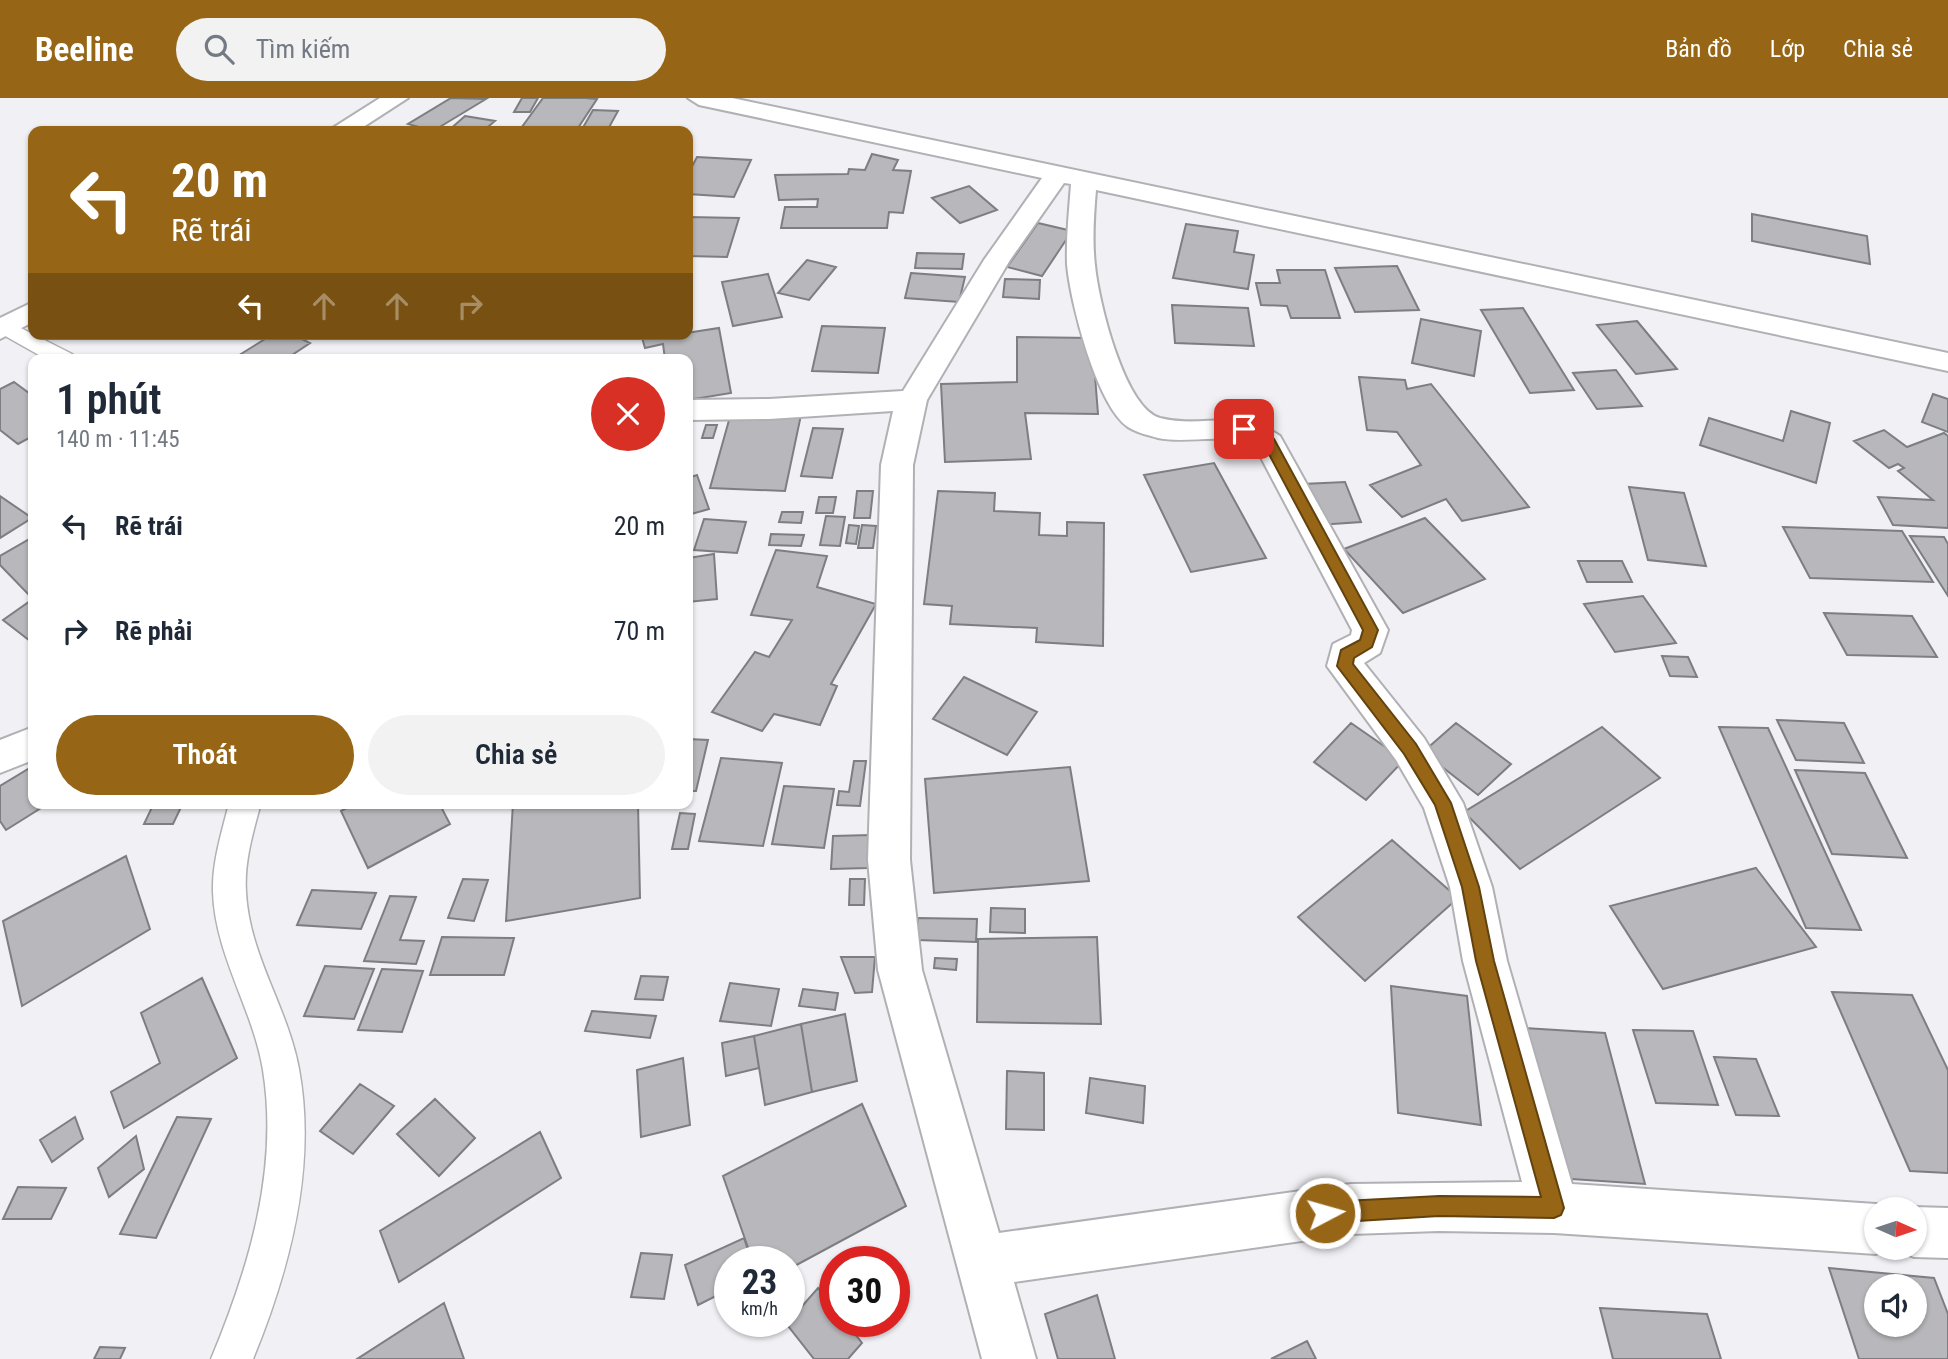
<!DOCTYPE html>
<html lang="vi">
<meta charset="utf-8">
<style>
:root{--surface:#fff;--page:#f2f2f3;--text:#1f2937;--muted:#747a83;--accent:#966516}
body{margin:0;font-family:"Roboto Condensed",sans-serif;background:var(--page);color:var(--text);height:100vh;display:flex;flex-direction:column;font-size:26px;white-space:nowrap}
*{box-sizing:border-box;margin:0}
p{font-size:23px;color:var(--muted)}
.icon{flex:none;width:38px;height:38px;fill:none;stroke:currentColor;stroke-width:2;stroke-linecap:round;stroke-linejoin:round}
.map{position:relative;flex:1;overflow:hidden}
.drawer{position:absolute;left:28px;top:256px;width:665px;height:455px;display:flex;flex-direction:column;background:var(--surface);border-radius:14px;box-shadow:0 2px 5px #0004}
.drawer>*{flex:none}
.banner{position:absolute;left:28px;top:28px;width:665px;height:214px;border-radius:14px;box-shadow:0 2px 5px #0004;background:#966516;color:#fff;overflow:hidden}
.needle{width:46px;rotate:93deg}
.controls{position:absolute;left:1864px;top:1099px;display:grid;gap:14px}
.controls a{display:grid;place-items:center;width:63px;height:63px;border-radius:50%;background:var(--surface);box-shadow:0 2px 5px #0004;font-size:35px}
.speed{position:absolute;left:714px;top:1148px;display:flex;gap:14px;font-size:35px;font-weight:700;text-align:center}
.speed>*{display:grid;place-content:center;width:91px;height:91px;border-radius:50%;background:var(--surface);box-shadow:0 2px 5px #0004;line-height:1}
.speed small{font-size:18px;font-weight:400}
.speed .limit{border:10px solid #d22;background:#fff;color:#111}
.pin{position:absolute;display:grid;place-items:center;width:60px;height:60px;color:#fff;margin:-30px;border-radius:14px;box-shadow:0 4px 10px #0006}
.me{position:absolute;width:77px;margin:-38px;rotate:84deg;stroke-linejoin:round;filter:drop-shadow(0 0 5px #0008)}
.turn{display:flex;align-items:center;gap:24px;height:147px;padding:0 28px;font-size:32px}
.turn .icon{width:91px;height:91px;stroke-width:2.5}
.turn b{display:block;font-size:49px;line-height:60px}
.lanes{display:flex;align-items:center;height:66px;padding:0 28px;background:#0003;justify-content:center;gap:35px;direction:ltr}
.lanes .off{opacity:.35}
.round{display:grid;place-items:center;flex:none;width:74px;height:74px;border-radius:37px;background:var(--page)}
.head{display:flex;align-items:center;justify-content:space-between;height:119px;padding:0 28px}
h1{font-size:42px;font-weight:600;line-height:52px}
.primary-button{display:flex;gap:14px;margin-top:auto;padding:14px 28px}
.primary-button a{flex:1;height:80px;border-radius:42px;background:var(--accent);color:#fff;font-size:28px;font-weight:600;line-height:80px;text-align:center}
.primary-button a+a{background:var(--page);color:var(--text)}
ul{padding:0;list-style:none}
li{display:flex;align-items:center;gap:21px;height:105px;padding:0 28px}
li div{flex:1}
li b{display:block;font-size:26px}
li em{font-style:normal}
header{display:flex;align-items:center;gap:42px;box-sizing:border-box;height:98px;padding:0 35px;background:var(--accent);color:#fff}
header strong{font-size:33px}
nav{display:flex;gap:38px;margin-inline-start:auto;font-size:24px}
.search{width:490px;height:63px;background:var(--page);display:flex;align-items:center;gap:18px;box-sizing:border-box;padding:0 24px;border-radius:38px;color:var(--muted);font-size:26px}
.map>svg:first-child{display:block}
</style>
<header>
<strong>Beeline</strong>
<div class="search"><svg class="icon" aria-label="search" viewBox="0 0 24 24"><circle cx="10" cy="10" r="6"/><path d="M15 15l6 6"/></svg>Tìm kiếm</div>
<nav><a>Bản đồ</a><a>Lớp</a><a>Chia sẻ</a></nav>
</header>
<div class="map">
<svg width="1948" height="1261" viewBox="0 0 1948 1261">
<rect width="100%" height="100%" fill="#f0f0f5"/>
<!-- building -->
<path fill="#b7b7bc" stroke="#7d7e82" stroke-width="2" fill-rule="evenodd" d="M451,0l35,1 -53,32 -25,-7z
M522,0h16l-8,14h-16z
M543,0h42l12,1 -21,32h-57z
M593,12l25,1 -11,20h-26z
M465,18l30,5 -12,10h-35z
M872,56l26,6 -5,10 18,1 -8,42 -14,-1 -2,16h-106l4,-21h32l1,-8 -39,1 -4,-25 73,-1 1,-5 16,1z
M697,59l54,3 -17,37 -46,-3v-20z
M969,88l28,24 -37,13 -28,-25z
M1752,116l115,22 3,28 -118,-23z
M688,119l51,1 -12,39 -39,-1z
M1038,125l34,8 -30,45 -35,-9z
M1186,126l52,7 -4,21 20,3 -6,34 -75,-11z
M917,155l47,1 -2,15 -47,-1z
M807,162l29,7 -27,33 -31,-7z
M1397,168l22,44 -64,2 -20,-44z
M1277,172h48l15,48h-49l-4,-12 -26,-1 -5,-22h24z
M911,175l54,4 -6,25 -54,-4z
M768,176l14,43 -49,9 -11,-44z
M1005,181l35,1 -1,19 -36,-2z
M1172,207l76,3 6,38 -79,-3z
M1523,210l51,82 -44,3 -49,-83z
M1421,221l60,12 -7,45 -62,-13z
M1637,223l40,48 -41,5 -39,-49z
M822,228l63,2 -7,45 -66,-2z
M719,230l12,65 -43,7v-41h-23l-2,-15 -18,4 -4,-14 26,2z
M273,236h19l18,9 -24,16h-53z
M1017,239l75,1 6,76 -73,-1 6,46 -86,3 -4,-78 76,-2z
M1616,272l26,36 -45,3 -24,-36z
M1359,279l46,3 2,9 24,-5 98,123 -67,14 -16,-22 -44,18 -32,-32 51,-20 -24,-33 -30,-2z
M14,284l19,14v40l-15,8 -18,-14v-41z
M1933,296l15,5v33l-26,-10z
M1791,313l39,12 -14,60 -116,-38 9,-27 74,23z
M731,315l70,2 -16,76 -75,-3z
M706,327h11l-4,13h-11z
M813,330l30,1 -11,49 -31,-2z
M1884,332l23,17 37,-14 4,3v92l-55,-3 -15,-28 55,3 -35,-29 6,-3 -6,-4 -9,4 -35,-27z
M1214,365l52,95 -75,14 -47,-97z
M697,377l12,34 -21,6v-37z
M1345,384l16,40 -43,3 -15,-41z
M1629,389l55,6 22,73 -58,-6z
M857,393h16l-3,27h-16z
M938,393l57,2 -1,18 46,2 -1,22 28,1v-14l37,1 -1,123 -67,-4 1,-14 -87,-4 2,-18 -28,-2z
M0,398l32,22 -32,20z
M819,399h17l-3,16h-17z
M782,414h21l-2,11 -22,-1z
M826,418l19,1 -5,29 -20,-1z
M1425,420l60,61 -82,34 -59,-64z
M704,421l42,3 -9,31 -43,-3z
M849,427l10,1 -3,18 -10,-1z
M862,427l14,1 -3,22h-15z
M1783,429l119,4 31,51 -123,-4z
M771,436l33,1 -3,11 -32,-1z
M1910,438l34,1 4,7v52z
M33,439v55l-4,3 -29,-30v-9z
M776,452l51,6 -10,31 59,17 -45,80 6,2 -17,39 -46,-11 -12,17 -50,-19 43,-60 14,5 23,-37 -41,-5z
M714,456l3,45 -29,3v-44z
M1578,463h44l10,21h-45z
M1643,498l33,47 -61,9 -31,-48z
M33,501v39l-3,3 -27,-21z
M1824,515l88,3 25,41 -90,-2z
M1662,558l26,1 9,20 -27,-1z
M964,579l73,35 -30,43 -74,-36z
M1777,622l67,3 20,40 -68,-3z
M1351,625l53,37 -38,40 -52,-38z
M1456,625l55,41 -33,31 -55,-43z
M1602,629l58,51 -140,91 -56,-57z
M1719,629l49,1 93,202 -55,-2z
M688,641l20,1 -12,51h-8z
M721,660l61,5 -19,83 -64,-5z
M854,663h12l-6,45 -23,-1 2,-14 10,1z
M33,668v37h16l-43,27 -6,-9v-35z
M1070,669l19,114 -155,12 -9,-114z
M1795,672l70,3 42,85 -75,-4z
M784,688l50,3 -10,59 -52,-4z
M154,705h29l-10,21h-29z
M356,705h83l11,21 -82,44 -27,-57z
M513,705h125l2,95 -134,23z
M680,715l15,1 -7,35h-16z
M870,737l-2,33 -37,1 2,-33z
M1392,742l66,58 -93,83 -67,-64z
M126,758l24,73 -128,77 -19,-85z
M1756,770l60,79 -153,42 -53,-83z
M463,781l25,1 -14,41 -26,-3z
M850,781h15l-1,26h-15z
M312,792l64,3 -15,36 -64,-4z
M390,798l26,1 -16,43 24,1 -8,23 -52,-3z
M991,810l34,1v24l-35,-1z
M918,820l59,1 -1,23 -59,-2z
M442,839l72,1 -10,37h-74z
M1097,839l4,87 -124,-2 1,-83z
M841,859h34l-3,35 -17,1z
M935,860l22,1 -1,11 -22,-2z
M325,868l49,3 -20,50 -50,-3z
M382,871l41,2 -21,61 -44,-2z
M641,878l27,1 -5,23 -28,-1z
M202,880l35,80 -113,70 -13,-36 49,-29 -19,-50z
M730,885l49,6 -8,37 -51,-5z
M1391,888l76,10 14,129 -83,-12z
M803,891l35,4 -3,17 -36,-4z
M1832,894l80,3 36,75v103l-38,-2z
M592,913l64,5 -6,22 -65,-7z
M845,916l12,67 -45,11 -11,-68z
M801,926l11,68 -47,13 -11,-69z
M1524,930l81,5 40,151 -88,-6z
M1633,932l60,1 25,74 -62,-2z
M754,938l5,32 -33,8 -4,-33z
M1714,959l42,2 23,57 -43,-1z
M683,960l7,67 -49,12 -4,-67z
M1007,973l37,2v57l-38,-1z
M1090,980l55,8 -2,37 -57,-10z
M360,986l34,22 -41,48 -33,-23z
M435,1001l40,39 -36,38 -42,-42z
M862,1006l44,102 -117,63v-7h-36l-30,-86z
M75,1019l8,22 -31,23 -12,-22z
M177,1019l34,2 -55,119 -36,-4z
M540,1034l21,46 -162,104 -19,-51z
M136,1038l8,33 -35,28 -11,-29z
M18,1089l48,1 -15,31h-48z
M744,1140l8,24h-22v27l-32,16 -13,-40z
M641,1155l31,2 -8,44 -33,-2z
M1829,1170l105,10 14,36v45h-89zM1876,1188h38v39h-38z
M818,1190l17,21v12h10l17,22 -14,16h-34l-29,-37 4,-1z
M1097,1197l18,64h-57l-13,-45z
M444,1205l20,56h-107z
M1600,1210l107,6 14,45h-108z
M1307,1243l9,18h-45z
M100,1249l25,1 -5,11h-26z"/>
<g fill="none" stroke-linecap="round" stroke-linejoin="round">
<defs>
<path id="service" d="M5,222l67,34 3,5h-29l-46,-26v-11z
M229,705h32c-8,29 -17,59 -15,89 3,63 42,116 53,177 18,98 -9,200 -46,290h-42c38,-91 68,-190 52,-289 -10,-61 -48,-115 -50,-178 -1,-30 9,-60 16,-89z"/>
<path id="minor" d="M688,0h44l1216,255v18l-852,-181c-2,24 -4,50 -1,75 3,34 29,143 65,153 44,11 78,-11 120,18l108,194 -8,23 -16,10 60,75 39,65 29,84 15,74 65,223 304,20 14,5h-14v39h16l-16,6 -322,-21 -115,-2 -88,3 -337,48 22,77h-54l-104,-389 -10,-110 13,-395 12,-54 -124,8 -81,1v-20l81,-1 134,-8 81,-131 58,-82 -343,-73zM1064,85l7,1c-2,27 -5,54 -4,80 3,38 30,142 61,163 9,6 20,8 30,11 34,7 69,-9 99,12l95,180 -1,5 -18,9 -6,22 69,94 28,48 26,79 13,74 59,221 -171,2 -352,49 -77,-263 -12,-110 3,-395 14,-65 83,-140z
M33,629v33l-33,13v-33z
M1914,1109l34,1v50l-34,-1 -18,-7 18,-2v-39h-7z"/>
<path id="tertiary" d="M380,0h28l-51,33h-29z
M33,204v20l-33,17v-21z"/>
</defs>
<!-- service casing -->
<use href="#service" stroke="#b0b0b5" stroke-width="3"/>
<!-- minor casing -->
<use href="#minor" stroke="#b0b0b5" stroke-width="4"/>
<!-- tertiary casing -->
<use href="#tertiary" stroke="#b0b0b5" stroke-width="4"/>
<!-- service -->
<use href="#service" fill="#fff" fill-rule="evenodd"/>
<!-- minor -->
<use href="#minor" fill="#fff" fill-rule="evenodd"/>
<!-- tertiary -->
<use href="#tertiary" fill="#fff" fill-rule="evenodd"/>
</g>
<!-- route -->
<path fill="#966516" stroke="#62420e" stroke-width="2" d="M1244,326l20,7 10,8 104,191 -6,17 -18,11 -1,6 63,80 35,59 28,84 15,74 70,247 -3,7 -7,3 -115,-2 -114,7 -7,-3 -3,-7 3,-8 7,-3 114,-6 102,1 -65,-236 -14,-74 -27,-82 -31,-51 -67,-88 4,-16 19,-10 3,-10 -99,-185 -26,-16z"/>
</svg>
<div class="controls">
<a><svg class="needle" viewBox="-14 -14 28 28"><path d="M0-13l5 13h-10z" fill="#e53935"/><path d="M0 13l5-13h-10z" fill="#747a83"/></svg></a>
<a><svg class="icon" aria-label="sound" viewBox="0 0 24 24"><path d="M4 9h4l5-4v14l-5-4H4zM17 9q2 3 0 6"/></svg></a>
</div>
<div class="speed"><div>23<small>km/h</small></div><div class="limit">30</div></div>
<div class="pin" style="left:1244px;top:331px;background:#d93025"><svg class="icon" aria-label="arrive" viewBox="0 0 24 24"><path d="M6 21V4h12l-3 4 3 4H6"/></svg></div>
<svg class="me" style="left:1325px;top:1115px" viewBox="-20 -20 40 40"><circle r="17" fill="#966516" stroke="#fff" stroke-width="3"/><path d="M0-11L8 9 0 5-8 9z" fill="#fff"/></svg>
<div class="banner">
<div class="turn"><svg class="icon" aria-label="left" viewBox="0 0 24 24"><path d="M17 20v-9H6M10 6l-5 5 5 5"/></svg><div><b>20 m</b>Rẽ trái</div></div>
<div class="lanes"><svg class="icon" aria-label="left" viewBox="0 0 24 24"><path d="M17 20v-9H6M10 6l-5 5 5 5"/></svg><svg class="icon off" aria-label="ahead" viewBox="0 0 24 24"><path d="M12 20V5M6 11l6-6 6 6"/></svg><svg class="icon off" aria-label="ahead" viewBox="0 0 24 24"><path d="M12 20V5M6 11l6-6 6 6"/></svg><svg class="icon off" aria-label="right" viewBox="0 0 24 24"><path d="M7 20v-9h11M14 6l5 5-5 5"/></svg></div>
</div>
<section class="drawer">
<div class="head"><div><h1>1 phút</h1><p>140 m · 11:45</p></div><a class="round" style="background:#d93025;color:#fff"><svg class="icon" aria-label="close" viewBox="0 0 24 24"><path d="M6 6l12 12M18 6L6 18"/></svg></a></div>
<ul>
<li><svg class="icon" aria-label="left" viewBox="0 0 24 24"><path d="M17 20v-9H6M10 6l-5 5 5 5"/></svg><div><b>Rẽ trái</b></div><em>20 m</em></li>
<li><svg class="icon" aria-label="right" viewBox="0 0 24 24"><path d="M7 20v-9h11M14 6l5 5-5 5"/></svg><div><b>Rẽ phải</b></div><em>70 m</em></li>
</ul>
<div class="primary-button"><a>Thoát</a><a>Chia sẻ</a></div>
</section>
</div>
